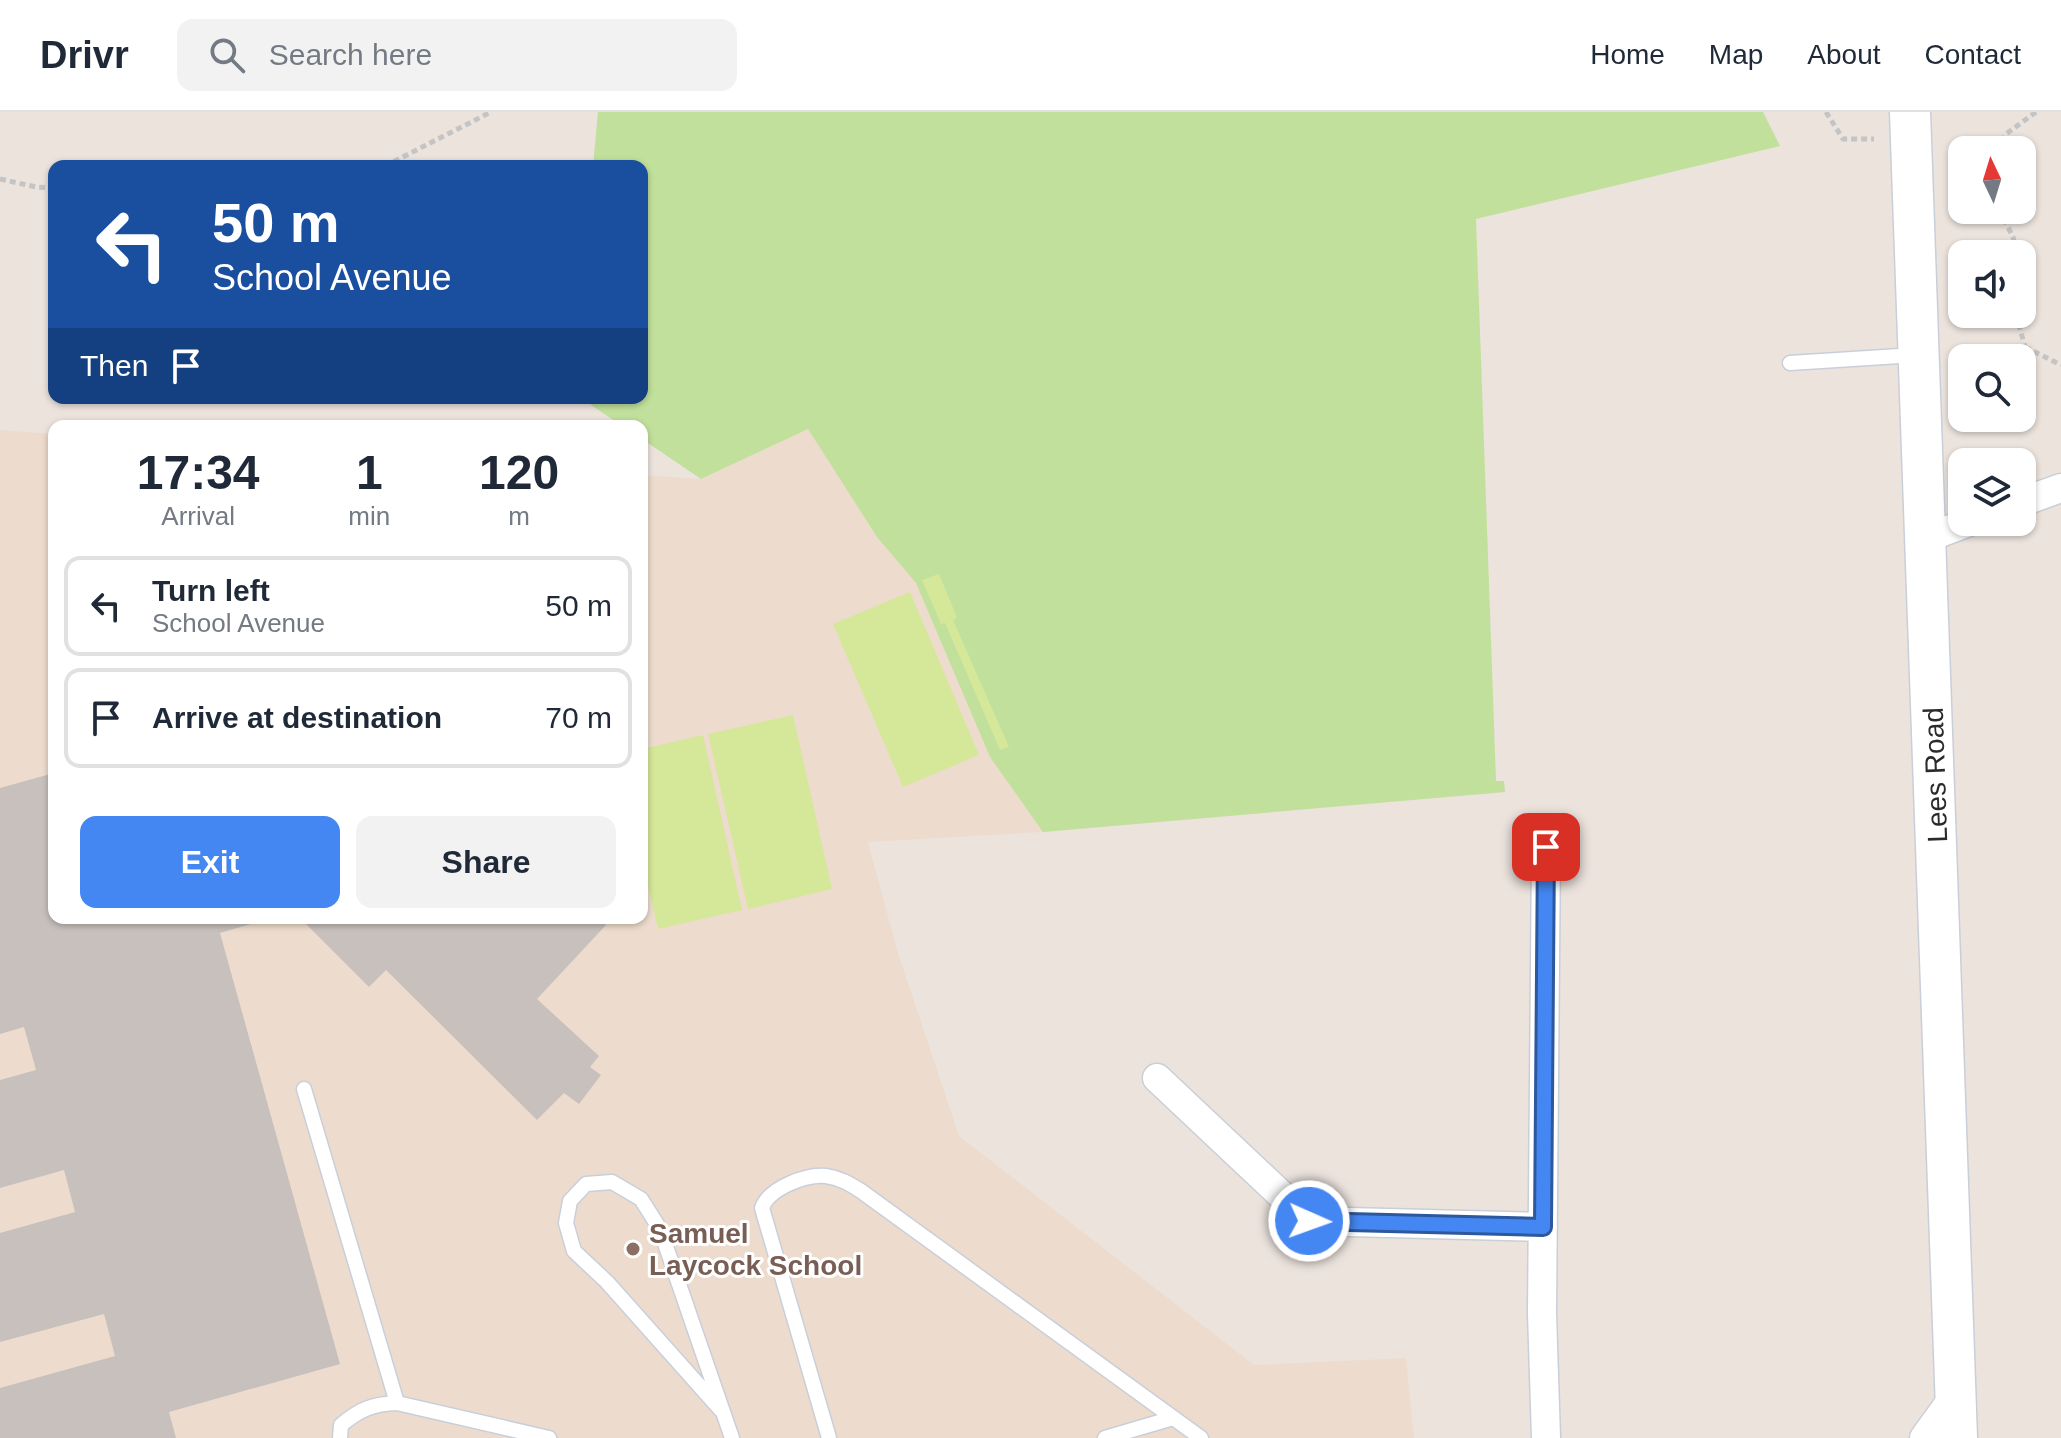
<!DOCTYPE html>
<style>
:root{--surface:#fff;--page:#f2f2f3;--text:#1f2937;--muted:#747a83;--line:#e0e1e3;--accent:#4487f2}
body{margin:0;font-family:Arial,sans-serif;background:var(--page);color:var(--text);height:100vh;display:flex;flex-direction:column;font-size:30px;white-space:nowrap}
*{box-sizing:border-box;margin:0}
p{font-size:26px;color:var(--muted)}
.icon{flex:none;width:44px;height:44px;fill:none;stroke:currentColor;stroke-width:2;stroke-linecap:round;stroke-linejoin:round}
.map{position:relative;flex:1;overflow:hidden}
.panel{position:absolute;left:48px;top:308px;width:600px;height:504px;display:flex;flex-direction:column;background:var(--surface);border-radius:16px;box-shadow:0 2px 6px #0004}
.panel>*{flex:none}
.top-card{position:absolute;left:48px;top:48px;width:600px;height:244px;border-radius:16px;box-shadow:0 2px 6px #0004;background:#1a4fa0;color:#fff;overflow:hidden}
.needle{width:52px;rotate:356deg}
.fabs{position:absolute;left:1948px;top:24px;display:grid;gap:16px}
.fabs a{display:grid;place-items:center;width:88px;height:88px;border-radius:16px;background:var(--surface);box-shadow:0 2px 6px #0004;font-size:40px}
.pin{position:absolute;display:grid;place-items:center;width:68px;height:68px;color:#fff;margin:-34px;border-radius:16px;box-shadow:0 4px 12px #0006}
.me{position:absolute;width:88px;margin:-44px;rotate:92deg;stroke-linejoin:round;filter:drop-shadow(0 0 6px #0008)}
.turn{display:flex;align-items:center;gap:28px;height:168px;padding:0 32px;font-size:36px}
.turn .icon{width:104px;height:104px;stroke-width:2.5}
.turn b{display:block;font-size:56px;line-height:68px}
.then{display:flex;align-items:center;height:76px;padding:0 32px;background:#0003;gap:16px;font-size:30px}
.eta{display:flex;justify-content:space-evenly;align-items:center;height:136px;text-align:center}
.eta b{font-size:48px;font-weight:600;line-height:56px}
.action{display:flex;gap:16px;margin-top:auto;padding:16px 32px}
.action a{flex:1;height:92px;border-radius:16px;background:var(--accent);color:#fff;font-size:32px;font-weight:600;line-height:92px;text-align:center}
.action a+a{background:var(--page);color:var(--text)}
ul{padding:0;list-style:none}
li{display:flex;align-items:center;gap:24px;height:100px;margin:0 16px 12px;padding:0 16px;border:4px solid var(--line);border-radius:16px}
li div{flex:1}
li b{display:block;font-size:30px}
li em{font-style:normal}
header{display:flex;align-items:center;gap:48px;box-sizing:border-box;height:112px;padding:0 40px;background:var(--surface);border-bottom:2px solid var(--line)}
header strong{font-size:38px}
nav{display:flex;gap:44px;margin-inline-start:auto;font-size:28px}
.search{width:560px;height:72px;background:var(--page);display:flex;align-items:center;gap:20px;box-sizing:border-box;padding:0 28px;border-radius:16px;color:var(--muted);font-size:30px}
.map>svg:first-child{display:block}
</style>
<header>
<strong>Drivr</strong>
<div class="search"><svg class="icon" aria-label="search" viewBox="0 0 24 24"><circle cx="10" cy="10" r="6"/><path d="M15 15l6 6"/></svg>Search here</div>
<nav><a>Home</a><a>Map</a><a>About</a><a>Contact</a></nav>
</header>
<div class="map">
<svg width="2061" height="1326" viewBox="0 0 2061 1326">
<rect width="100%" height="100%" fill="#ece3dd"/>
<!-- education -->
<path fill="#eddccd" d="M807,317l690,352h7l1,11 -462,40 -175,10 30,111 61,183 295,229 152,-7 8,80h-1414v-1008l54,4v484h588v-443l59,4z"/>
<!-- green -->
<path fill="#c1e09c" d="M598,0h1165l17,34 -304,73 20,562h8l1,11 -462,40 -53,-75 -74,-174 -39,-46 -69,-108 -107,50 -59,-40v-13h-20l-41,-28h61v-232h-49z"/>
<!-- pitch -->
<path fill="#d5e798" d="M939,462l18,43 -4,3 56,127 -9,3 -55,-127 -4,1 -19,-44z
M910,480l69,163 -76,32 -70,-163z
M793,603l39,174 -84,20 -40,-175z
M703,623l39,175 -84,19 -16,-69v-111z"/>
<!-- building -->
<path fill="#c7c0bd" d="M54,661v145h218l-52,15 120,431 -171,48 7,26h-176v-50l115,-32 -11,-42 -104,28v-109l75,-21 -11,-42 -64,18v-108l36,-10 -12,-43 -24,7v-246z
M300,806h297l9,7 -69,74 62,57 -9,11 11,8 -22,29 -15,-11 -27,27 -151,-150 -17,17z"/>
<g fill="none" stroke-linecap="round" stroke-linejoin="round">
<defs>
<path id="service" d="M1790,251l125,-8
M304,977l93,314
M721,1298l-114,-128 -33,-31 -8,-28 4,-22 16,-17 26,-2 29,17 19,30 72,209
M340,1326l1,-13c19,-16 32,-21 56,-22l152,35
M829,1326l-67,-230c7,-20 44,-34 64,-32 14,2 24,8 35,15l340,247
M1105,1326l68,-20"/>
<path id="minor" d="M2022,390l39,-14
M1927,426l42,-16
M1546,735l-4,466 4,125
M1157,966l152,143 234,6
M1924,1326l32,-44"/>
<path id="secondary" d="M1910,0l47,1326"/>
</defs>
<!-- service casing -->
<use href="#service" stroke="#c9cfd8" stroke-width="17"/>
<!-- minor casing -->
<use href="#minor" stroke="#c9cfd8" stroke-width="31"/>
<!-- secondary casing -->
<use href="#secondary" stroke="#c9cfd8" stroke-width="43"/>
<!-- path -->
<path stroke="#c4c4c4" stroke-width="5" stroke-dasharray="6 4" stroke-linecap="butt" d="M1826,0l17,27h31
M1996,38l10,-16 30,-22
M385,54l106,-54
M0,67l36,8 18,1
M1999,98l14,27 3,17
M2018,202l1,11 6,22
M1955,240l70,-5 36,18"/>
<!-- service -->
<use href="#service" stroke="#fff" stroke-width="14"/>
<!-- minor -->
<use href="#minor" stroke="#fff" stroke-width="28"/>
<!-- secondary -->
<use href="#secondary" stroke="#fff" stroke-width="40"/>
</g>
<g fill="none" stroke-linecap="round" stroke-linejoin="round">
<defs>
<path id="route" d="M1309,1109l234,6 3,-380"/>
</defs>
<!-- route casing -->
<use href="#route" stroke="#2c589d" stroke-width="20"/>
<!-- route -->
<use href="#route" stroke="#4487f2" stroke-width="14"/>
</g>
<!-- markers -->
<circle fill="#8d6e63" stroke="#fff" stroke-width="3" cx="633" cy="1137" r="8"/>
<g text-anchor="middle" stroke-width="6" stroke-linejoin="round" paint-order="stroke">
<!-- street labels -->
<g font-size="28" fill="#2b2b2b" stroke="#fff">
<text transform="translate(1935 663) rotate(-92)" y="10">Lees Road</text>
</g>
<!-- education labels -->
<g font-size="28" font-weight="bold" fill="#785e54" stroke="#fff" text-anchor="start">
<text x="649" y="1131">Samuel<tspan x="649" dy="32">Laycock School</tspan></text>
</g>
</g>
</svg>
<div class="fabs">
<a><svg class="needle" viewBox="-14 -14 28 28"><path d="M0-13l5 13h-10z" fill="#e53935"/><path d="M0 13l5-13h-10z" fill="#747a83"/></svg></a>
<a><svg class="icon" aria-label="sound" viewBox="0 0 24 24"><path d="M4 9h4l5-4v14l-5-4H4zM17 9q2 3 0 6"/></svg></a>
<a><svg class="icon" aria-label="search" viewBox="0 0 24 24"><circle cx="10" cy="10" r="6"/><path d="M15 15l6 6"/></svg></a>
<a><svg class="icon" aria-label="layers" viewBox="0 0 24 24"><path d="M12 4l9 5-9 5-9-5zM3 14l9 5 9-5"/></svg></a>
</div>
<div class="pin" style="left:1546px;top:735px;background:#d93025"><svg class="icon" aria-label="arrive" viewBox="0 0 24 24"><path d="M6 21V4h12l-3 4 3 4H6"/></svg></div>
<svg class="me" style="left:1309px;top:1109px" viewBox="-20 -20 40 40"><circle r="17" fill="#4487f2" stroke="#fff" stroke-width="3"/><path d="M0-11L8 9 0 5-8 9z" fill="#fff"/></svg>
<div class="top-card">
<div class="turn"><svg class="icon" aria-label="left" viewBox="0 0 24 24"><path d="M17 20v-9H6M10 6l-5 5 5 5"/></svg><div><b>50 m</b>School Avenue</div></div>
<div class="then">Then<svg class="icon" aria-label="arrive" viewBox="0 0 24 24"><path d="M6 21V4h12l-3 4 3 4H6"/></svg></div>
</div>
<section class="panel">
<div class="eta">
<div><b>17:34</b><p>Arrival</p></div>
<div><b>1</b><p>min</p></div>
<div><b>120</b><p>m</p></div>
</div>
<ul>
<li><svg class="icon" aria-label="left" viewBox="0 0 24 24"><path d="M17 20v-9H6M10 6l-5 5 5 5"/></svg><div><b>Turn left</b><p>School Avenue</p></div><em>50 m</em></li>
<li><svg class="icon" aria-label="arrive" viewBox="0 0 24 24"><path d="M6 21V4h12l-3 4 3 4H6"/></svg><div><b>Arrive at destination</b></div><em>70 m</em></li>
</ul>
<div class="action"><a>Exit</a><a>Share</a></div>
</section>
</div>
